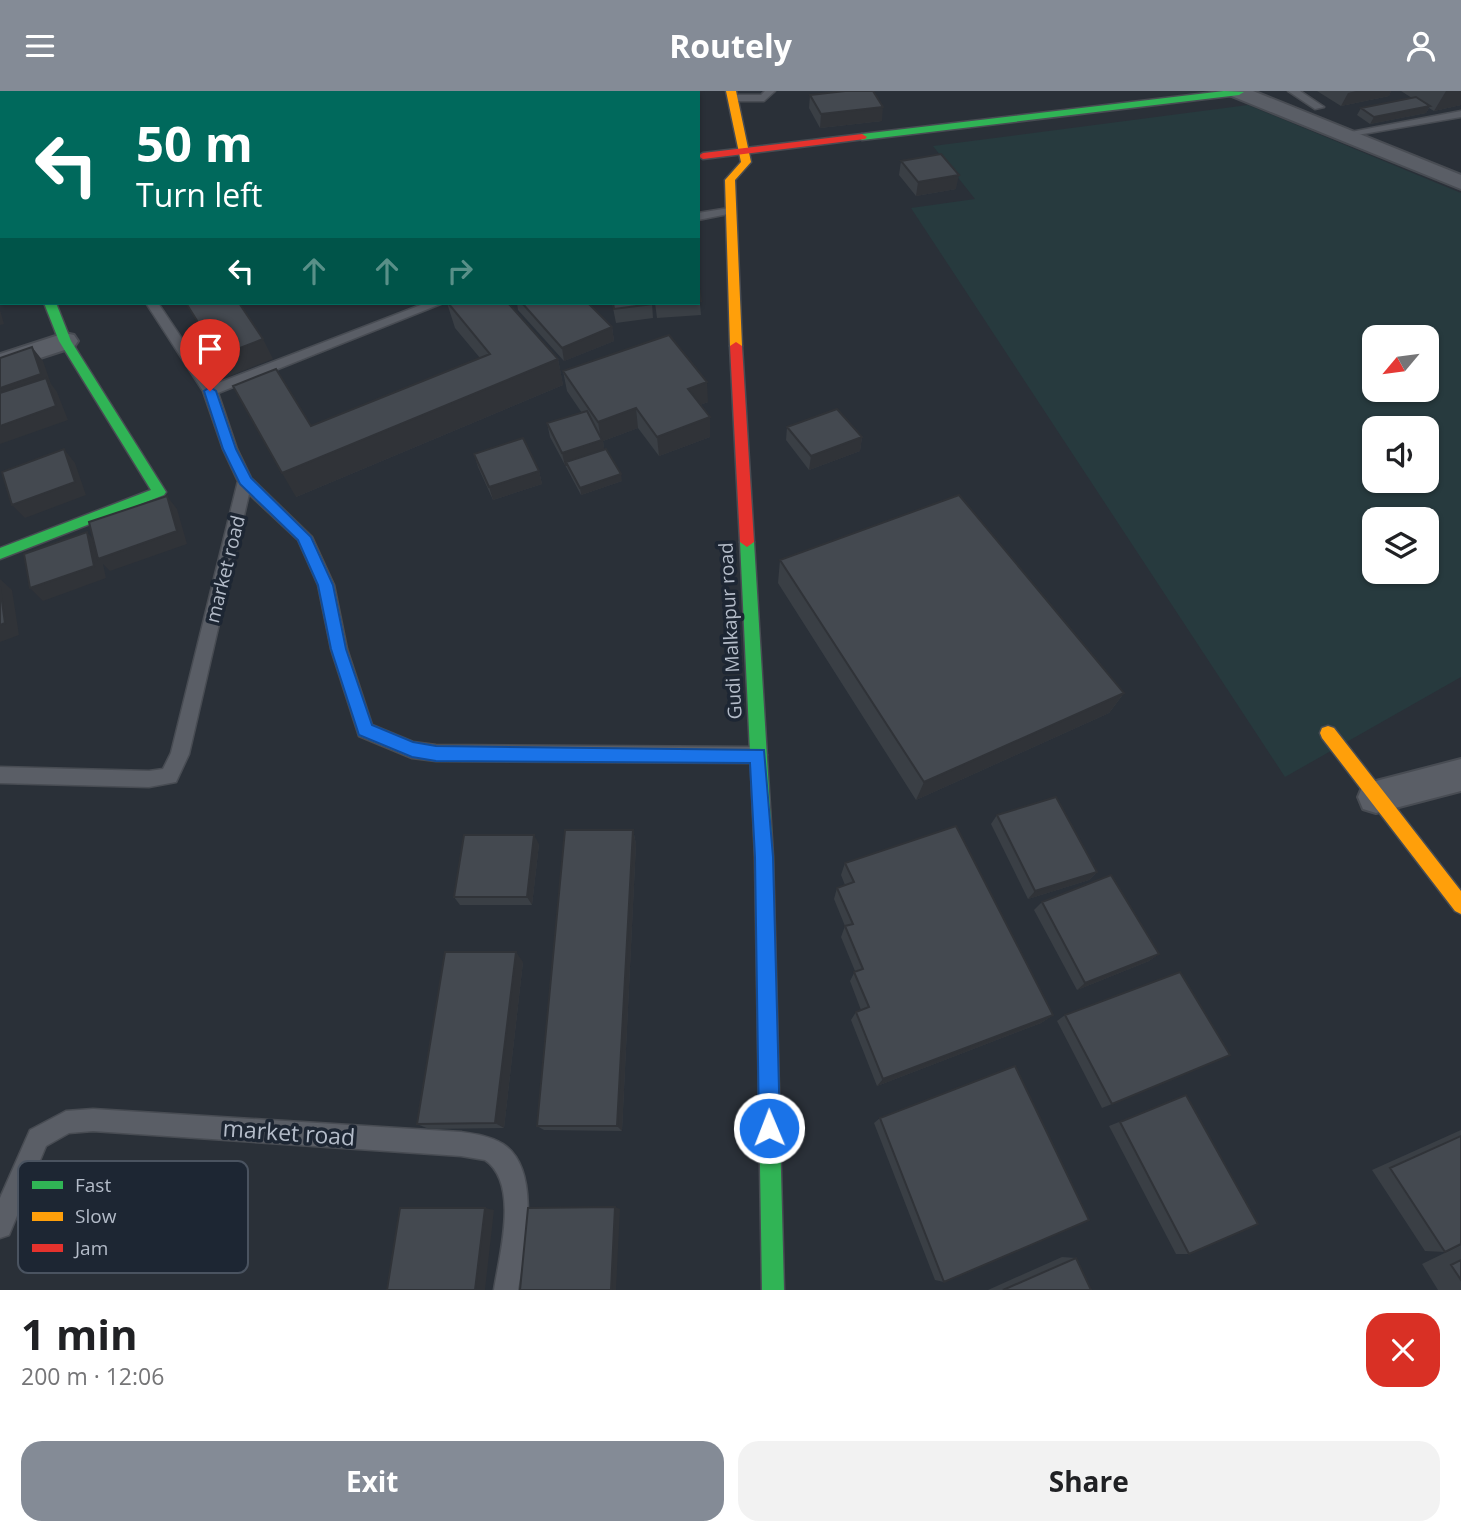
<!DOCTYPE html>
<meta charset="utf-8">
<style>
:root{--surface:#fff;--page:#f2f2f2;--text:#202124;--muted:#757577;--accent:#848b96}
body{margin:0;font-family:"Open Sans",sans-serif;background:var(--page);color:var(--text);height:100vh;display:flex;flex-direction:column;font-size:26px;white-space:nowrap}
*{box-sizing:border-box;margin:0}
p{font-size:23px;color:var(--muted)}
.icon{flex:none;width:38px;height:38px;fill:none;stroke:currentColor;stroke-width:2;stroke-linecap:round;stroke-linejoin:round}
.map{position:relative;height:1199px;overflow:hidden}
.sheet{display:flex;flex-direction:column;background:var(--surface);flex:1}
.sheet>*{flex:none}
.banner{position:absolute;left:0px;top:0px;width:700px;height:214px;box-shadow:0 2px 5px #0004;background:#00695c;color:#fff;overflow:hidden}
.needle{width:46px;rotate:241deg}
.controls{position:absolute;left:1362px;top:234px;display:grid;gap:14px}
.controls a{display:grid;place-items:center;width:77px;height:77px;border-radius:14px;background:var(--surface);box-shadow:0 2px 5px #0004;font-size:35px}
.pin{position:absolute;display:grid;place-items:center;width:60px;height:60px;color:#fff;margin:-72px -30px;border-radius:50% 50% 50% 0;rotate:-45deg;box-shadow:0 0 7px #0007}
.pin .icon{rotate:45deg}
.me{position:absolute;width:77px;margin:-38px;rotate:359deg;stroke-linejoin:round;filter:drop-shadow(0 0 5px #0008)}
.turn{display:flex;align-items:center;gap:24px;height:147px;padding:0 21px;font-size:32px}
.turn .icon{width:91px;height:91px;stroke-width:2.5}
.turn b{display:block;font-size:49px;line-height:60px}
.lanes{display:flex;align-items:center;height:66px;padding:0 21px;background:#0003;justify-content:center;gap:35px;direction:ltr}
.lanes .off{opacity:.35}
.round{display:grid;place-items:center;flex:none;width:74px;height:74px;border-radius:21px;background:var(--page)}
.overview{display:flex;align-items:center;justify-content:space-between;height:119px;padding:0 21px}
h1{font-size:42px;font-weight:700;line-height:52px}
.cta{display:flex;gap:14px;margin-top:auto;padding:14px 21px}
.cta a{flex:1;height:80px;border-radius:21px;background:var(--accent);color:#fff;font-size:28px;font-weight:700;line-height:80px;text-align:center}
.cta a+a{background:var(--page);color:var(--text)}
header{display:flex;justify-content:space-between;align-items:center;height:91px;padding:0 21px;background:var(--accent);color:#fff;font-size:32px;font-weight:700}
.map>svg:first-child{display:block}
</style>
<header><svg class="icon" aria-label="menu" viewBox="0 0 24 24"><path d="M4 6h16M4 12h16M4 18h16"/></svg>Routely<svg class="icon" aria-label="person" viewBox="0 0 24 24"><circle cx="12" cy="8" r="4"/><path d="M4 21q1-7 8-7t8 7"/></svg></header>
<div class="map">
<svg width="1461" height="1199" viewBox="0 0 1461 1199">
<rect width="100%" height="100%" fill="#2a3038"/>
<!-- green -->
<path fill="#273a3e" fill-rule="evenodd" d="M1248,14l213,88v484l-176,100 -374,-569 64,-9 -42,-53zM1374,247h52v52h-52zM1374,338h52v52h-52zM1374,429h52v52h-52z"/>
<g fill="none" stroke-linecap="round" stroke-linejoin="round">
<defs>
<path id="lane" d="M186,0h14l-15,2z
M765,0h10l-11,10h-30l-5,-3 5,-3h27z
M1288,0h12l24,16 -9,2z
M1461,20v6l-121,21 -5,-3z
M729,117l4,1v4l-35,7v-7z
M146,212h12l55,82 213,-82h17l-225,90 19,56 14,29 61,59 22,48 13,64 25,76 41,17 23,3 322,2 6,2 3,6 -3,6 -6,2 -322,-2 -24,-3 -53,-22 -28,-87 -13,-64 -20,-45 -49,-46 -60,260 -13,28 -27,5 -149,-4v-16l149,4 14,-2 8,-16 67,-272 -15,-32 -20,-58z
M93,1018l368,23c14,2 29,4 42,12 40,26 21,108 15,146h-24c5,-34 26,-106 -9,-130l-24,-4 -368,-25 -24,2 -23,13 -37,89 -9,3v-40l30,-68 36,-19z"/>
<path id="street" d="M78,0h26l-27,2z
M1226,0h27l208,84v14l-232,-94z
M0,17h2v12h-2z
M0,81h2v17h-2z
M65,242l9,2 4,6 -4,6 -74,24v-17z
M1461,668v32l-85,22 -13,-4 -5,-12 5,-12 13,-4z"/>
<path id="fast" d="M684,0h10v2h-9z
M1224,0l20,1 -5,3 -377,45 -5,-3 5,-3z
M44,212h12l15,38 95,151 -2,3 -164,64v-11l151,-58 -92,-149z
M747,446l7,5 19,315 11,433h-22l-7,-433 -15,-315z"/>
<path id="slow" d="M726,0h10l15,71 -16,18 7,166 -6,4 -6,-4 -5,-166 16,-18z
M1328,635l6,2 127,163v23l-6,-3 -133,-173 -2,-5 2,-5z"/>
<path id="jam" d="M862,43l5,3 -2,2 -162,20 -5,-3 5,-3z
M736,251l6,4 12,196 -7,5 -7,-5 -10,-196z"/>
</defs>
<!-- lane casing -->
<use href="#lane" stroke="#484c53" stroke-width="3"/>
<!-- street casing -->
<use href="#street" stroke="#484c53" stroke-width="4"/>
<!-- fast casing -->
<use href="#fast" stroke="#484c53" stroke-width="3"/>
<!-- slow casing -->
<use href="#slow" stroke="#484c53" stroke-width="3"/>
<!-- jam casing -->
<use href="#jam" stroke="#484c53" stroke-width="3"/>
<!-- lane -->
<use href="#lane" fill="#5a5e66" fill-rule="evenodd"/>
<!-- street -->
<use href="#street" fill="#5a5e66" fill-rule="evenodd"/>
<!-- fast -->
<use href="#fast" fill="#30b455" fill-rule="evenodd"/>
<!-- slow -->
<use href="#slow" fill="#ff9f0a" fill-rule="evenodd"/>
<!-- jam -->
<use href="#jam" fill="#e5322d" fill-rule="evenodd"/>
</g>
<!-- wall -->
<path fill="#3a3f45" d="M1317,0h74l-2,5 -48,10z
M1401,0h60v14l-27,6 -5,-3 -3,5 -56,11 -13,-9 4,-7 51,-10z
M810,4l72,26 -62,7 -11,-20z
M901,70l55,28 -40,7 -17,-21z
M698,191l3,33 -44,3 -2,-15h43z
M447,212l111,56 5,26 -267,112 15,-71 169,-68 -25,-30z
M517,212h71l24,24 2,14 -50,20 -46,-51z
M612,212h40l1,15 -37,5z
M563,280l145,31 -8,3 10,12v20l-51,19 -21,-28 -35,13 1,8 18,32 -41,14 -31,-58 -3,-14 35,-10 -15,-22z
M787,336l75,10 -2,14 -51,19 -23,-30z
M474,363l65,17 3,13 -49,16 -15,-33z
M780,469l344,133 -15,20 -193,87 -138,-217z
M997,724l100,57 -8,8 -61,19 -37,-75z
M633,739l3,14 -14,287 -78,-1 -7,-4z
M539,753l-7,61h-72l-6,-8z
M845,772l208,152 -12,8 -164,63 -26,-66 5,-8 5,-2 -11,-29 5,-10 -14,-34 4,-11 -11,-27 3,-11 8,-3 -4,-10z
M1042,811l117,52 -10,7 -72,29 -43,-80z
M523,871l-19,166 -75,1 -12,-5z
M1065,924l47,89 -10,4 -45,-87z
M1186,1004l3,159h-13l-67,-128z
M880,1027l64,164 -9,-2 -61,-157z
M1461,1039v114l-16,8 -20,-1 -53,-81z
M1461,1154v45h-23l-16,-26z
M1062,1166l14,1 15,32h-103z"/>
<!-- shaded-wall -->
<path fill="#303338" d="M6,0h35l-8,2h-26z
M1356,0h35l-2,5 -48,10 7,-13z
M1446,0h15v14l-27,6z
M1430,15l-4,7 -56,11 4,-7z
M883,16l-1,14 -62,7 1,-14z
M959,84l-3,14 -40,7 2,-14z
M0,219l4,14 -4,1z
M612,236l2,14 -50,20 -2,-13z
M263,248l10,20 -43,17 -11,-20z
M32,256l11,14 8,23 6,8 11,28 -68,24v-56z
M558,268l5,26 -267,112 -14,-24z
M707,291l1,20 -19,7 -1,-20z
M636,317l2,20 -35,13 2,13 -39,8 1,4h-2l-3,-13 39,-13 -3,-18z
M710,326v20l-51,19 -2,-19z
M862,346l-2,14 -51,19 2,-14z
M64,358l11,14 11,32 -61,23 -13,-13z
M539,380l3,13 -49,16 -4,-13z
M621,383l1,7 -41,14 -1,-7z
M167,405l10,13 10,35 -77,27 -7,-7 3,14 -63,23 -13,-13 57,-56 11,13z
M0,488l12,11 7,45 -19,7z
M1124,602l-15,20 -193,87 8,-18z
M633,739l3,14 -14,287 -5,-5z
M534,744l5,9 -7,61 -5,-8z
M1097,781l-8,8 -61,19 7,-8z
M516,861l7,10 -19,166 -9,-5z
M1159,863l-10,7 -72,29 8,-7z
M1053,924l-12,8 -164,63 6,-7z
M615,1116l5,2 -4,81h-5z
M485,1117l9,2 -9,80h-10z"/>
<!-- building -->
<path fill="#444950" stroke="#303338" stroke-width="2" d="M211,0h134l2,2h-135z
M845,0h28l10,16 -62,7 -11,-19z
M1416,6l14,9 -56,11 -13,-9z
M941,63l18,21 -41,7 -17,-21z
M698,191l3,19h-3z
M186,212h53l24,36 -44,17z
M448,212h60l50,56 -276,114 -49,-87 43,-17 35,57 179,-72z
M522,212h66l24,24 -50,21z
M613,212h39v1l-38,5z
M669,244l38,47 -19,7 22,28 -53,20 -21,-29 -38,14 -35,-51z
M32,256l9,27 -41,14v-30z
M46,287l10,28 -56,20v-33z
M837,318l25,28 -51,19 -24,-29z
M587,320l15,29 -40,13 -15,-30z
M523,347l16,33 -50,16 -15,-33z
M64,358l11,33 -63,23 -10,-33z
M606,358l15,25 -41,14 -14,-26z
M959,404l165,198 -200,89 -144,-222z
M167,405l10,35 -79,28 -9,-37z
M87,441l7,34 -64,22 -6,-34z
M0,496l5,36 -5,2z
M1056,706l41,75 -62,19 -38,-76z
M956,735l97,189 -170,64 -27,-67 13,-5 -15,-35 9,-3 -18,-43 8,-2 -16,-36 17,-6 -9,-19z
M565,739h68l-16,296h-80z
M464,744h70l-7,62h-73z
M1111,784l48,79 -74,29 -43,-81z
M445,861h71l-21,171 -78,1z
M1180,881l50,83 -118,49 -47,-89z
M1015,975l74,154 -145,62 -64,-164z
M1186,1004l72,129 -69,30 -69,-132z
M1461,1045v108l-16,8 -55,-84z
M615,1116l-4,83h-91l8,-82z
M400,1117h85l-10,82h-88z
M1076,1167l15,32h-88z
M1461,1169v20l-10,-15z"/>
<!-- route -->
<path fill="#1a73e8" stroke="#114b97" stroke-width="2" d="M210,296l6,4 20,58 15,29 60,59 22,48 13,64 26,76 41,17 23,4 328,4 9,107 7,271 -3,7 -8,3 -7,-3 -3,-7 -4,-271 -5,-94 -314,-2 -24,-4 -53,-22 -28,-86 -13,-64 -20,-45 -58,-56 -17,-35 -19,-58z"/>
<g text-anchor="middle" stroke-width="7" stroke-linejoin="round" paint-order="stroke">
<!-- street labels -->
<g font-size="19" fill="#b4bcc9" stroke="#1d2633">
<text transform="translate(225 478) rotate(-76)" y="7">market road</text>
<text transform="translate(730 540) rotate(-93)" y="7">Gudi Malkapur road</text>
</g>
<!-- near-street labels -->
<g font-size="23" fill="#b4bcc9" stroke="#1d2633">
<text transform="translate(289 1042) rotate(4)" y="8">market road</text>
</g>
</g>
<!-- legend -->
<rect x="18" y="1070" width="230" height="112" rx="10" fill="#1d2633" stroke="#4a5360" stroke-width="2"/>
<rect x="32" y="1090" width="31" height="8" fill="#30b455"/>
<rect x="32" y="1121" width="31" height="9" fill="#ff9f0a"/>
<rect x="32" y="1153" width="31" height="8" fill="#e5322d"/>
<g font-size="19" fill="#b4bcc9">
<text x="75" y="1101">Fast</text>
<text x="75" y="1132">Slow</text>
<text x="75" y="1164">Jam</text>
</g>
</svg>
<div class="controls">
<a><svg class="needle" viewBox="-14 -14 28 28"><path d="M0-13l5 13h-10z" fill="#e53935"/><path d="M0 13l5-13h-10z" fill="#757577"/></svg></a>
<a><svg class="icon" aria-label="sound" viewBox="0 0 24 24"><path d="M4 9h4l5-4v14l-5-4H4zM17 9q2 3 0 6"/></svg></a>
<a><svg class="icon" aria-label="layers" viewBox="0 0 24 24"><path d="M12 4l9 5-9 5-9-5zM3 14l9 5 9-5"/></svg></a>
</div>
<div class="pin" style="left:210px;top:300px;background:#d93025"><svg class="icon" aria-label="arrive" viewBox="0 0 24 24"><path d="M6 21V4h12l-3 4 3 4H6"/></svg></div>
<svg class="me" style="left:769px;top:1037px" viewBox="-20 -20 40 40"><circle r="17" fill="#1a73e8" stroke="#fff" stroke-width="3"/><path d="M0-11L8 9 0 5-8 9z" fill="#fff"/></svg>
<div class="banner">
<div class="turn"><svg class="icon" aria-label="left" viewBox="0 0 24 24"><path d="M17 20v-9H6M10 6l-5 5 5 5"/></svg><div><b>50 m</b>Turn left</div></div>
<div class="lanes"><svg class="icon" aria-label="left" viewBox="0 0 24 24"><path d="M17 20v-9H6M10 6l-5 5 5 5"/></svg><svg class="icon off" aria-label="ahead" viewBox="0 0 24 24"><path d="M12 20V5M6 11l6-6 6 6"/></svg><svg class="icon off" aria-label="ahead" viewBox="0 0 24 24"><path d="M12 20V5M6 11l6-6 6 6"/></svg><svg class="icon off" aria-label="right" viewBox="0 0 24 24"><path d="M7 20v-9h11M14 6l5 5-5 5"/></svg></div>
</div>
</div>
<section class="sheet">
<div class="overview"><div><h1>1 min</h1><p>200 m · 12:06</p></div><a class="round" style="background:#d93025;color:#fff"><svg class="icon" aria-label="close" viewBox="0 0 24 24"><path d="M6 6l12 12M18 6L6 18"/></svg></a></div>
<div class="cta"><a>Exit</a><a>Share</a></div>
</section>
